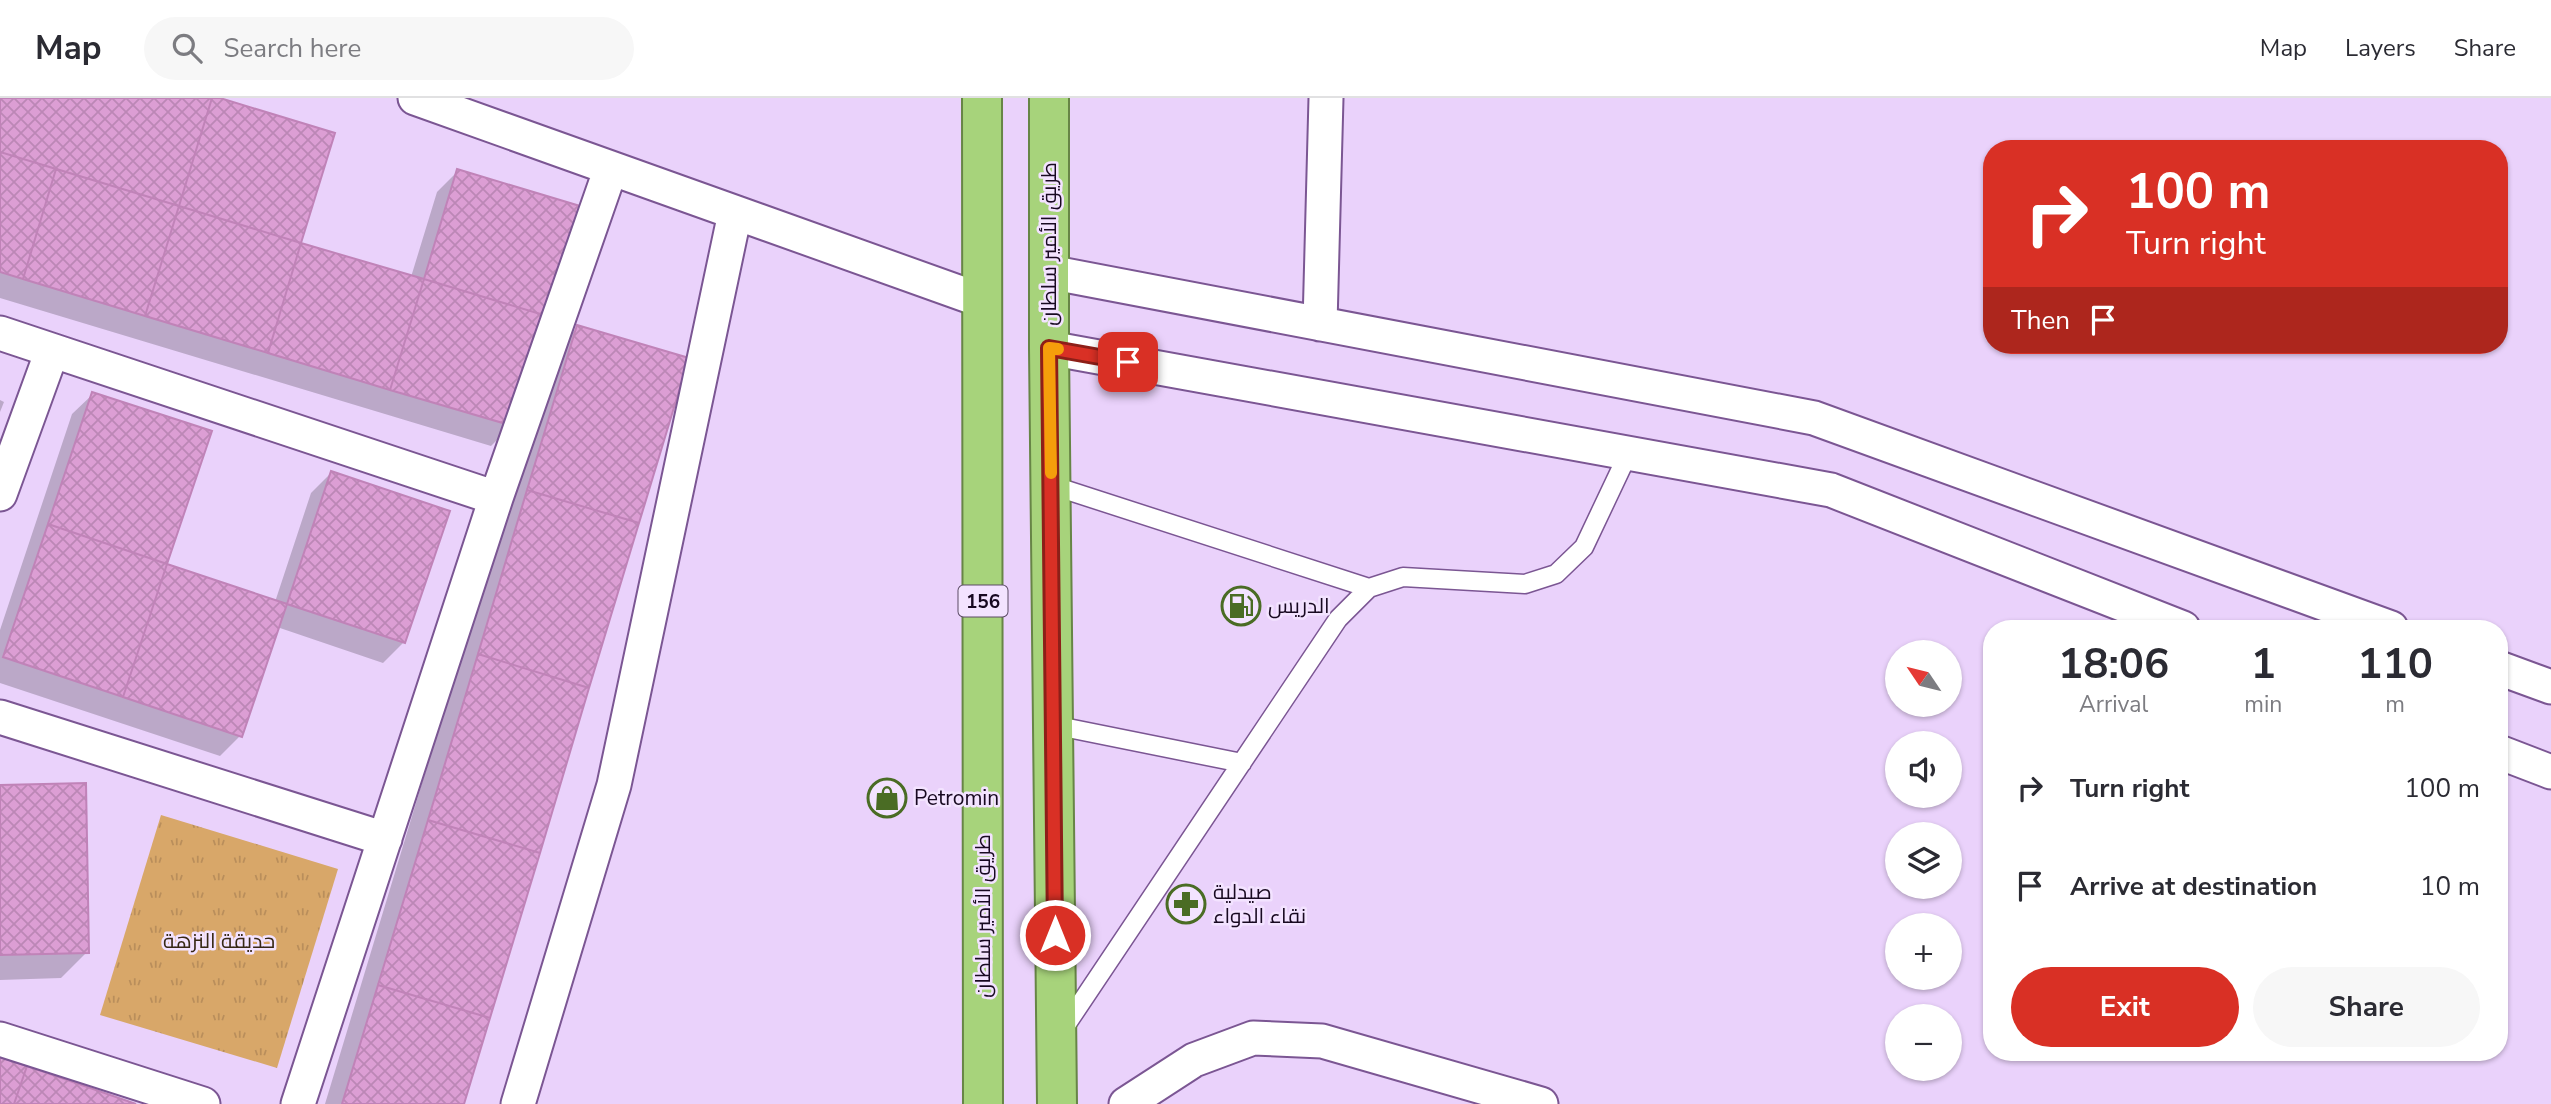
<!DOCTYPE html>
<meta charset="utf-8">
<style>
:root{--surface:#fff;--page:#f7f7f7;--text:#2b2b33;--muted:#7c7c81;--line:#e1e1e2;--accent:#d93025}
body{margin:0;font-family:"Nunito Sans",Cairo,sans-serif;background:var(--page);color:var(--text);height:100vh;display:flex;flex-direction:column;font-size:26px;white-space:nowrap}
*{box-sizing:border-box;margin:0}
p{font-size:23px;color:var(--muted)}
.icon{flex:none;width:38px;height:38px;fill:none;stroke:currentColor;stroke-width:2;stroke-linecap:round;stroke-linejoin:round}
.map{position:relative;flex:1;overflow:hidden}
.details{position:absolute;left:1983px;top:522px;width:525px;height:441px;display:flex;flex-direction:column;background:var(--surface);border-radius:28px;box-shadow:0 2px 5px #0004}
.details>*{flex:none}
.top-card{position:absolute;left:1983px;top:42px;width:525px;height:214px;border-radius:28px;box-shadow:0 2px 5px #0004;background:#d93025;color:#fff;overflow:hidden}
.needle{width:46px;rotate:305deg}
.tools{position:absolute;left:1885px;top:542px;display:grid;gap:14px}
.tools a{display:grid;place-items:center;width:77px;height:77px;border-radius:50%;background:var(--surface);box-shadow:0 2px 5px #0004;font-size:35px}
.pin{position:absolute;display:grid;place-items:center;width:60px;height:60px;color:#fff;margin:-30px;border-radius:14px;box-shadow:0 4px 10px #0006}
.me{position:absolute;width:77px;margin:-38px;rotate:0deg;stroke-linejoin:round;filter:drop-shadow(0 0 5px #0008)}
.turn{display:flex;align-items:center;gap:24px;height:147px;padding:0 28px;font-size:32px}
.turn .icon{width:91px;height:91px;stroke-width:2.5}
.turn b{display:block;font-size:49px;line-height:60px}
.then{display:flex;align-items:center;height:66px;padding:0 28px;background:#0003;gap:14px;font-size:26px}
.eta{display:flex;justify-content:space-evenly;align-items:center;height:119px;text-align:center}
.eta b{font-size:42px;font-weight:700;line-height:49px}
.primary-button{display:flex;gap:14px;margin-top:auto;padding:14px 28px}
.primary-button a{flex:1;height:80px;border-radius:42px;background:var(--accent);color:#fff;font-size:28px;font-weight:700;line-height:80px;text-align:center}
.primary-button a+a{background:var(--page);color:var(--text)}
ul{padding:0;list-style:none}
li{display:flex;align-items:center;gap:21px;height:98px;padding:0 28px}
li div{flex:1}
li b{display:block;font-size:26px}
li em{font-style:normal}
header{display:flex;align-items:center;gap:42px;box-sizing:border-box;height:98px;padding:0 35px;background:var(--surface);border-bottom:2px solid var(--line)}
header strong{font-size:33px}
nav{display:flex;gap:38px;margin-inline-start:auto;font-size:24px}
.search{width:490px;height:63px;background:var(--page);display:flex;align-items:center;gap:18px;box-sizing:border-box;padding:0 24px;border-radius:38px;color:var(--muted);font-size:26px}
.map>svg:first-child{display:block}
</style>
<header>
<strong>Map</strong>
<div class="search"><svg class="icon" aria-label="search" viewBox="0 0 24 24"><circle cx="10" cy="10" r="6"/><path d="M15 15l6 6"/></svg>Search here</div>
<nav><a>Map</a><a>Layers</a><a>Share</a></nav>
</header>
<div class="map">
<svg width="2551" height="1006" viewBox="0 0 2551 1006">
<defs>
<pattern id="grass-tufts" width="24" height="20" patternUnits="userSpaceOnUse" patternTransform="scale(1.75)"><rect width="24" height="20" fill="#d8a769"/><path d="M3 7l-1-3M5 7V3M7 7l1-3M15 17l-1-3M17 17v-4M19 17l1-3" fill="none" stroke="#b98e5b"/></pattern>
<pattern id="building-cross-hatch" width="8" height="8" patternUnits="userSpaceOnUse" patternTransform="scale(1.75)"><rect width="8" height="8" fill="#dc9ed4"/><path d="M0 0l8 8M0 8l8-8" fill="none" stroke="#bc87b6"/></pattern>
</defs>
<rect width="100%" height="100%" fill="#ead2fb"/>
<!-- grass -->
<path fill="url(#grass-tufts)" d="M161,717l177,54 -61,199 -177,-53z"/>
<!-- shadow -->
<path fill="#0003" d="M0,0h214l85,146 112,33 26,-85 21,-21 53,255 -20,20 -491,-148z
M578,229l-116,777h-137l227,-751z
M93,296l72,172 110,36 36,-109 20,-20 73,169 -21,21 -106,-36 -37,109 -20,20 -220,-73v-53l72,-216z
M0,302l4,2 -4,10z
M0,689l87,165 -26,26 -61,2z"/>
<!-- building -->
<path fill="url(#building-cross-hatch)" stroke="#c083b8" stroke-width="2" d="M0,0h212l-33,108 -179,-54z
M212,0h8l115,35 -34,110 -122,-37z
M0,54l56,17 -33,110 -23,-7z
M56,71l123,37 -34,110 -122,-37z
M457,71l123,37 -33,110 -123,-37z
M179,108l122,37 -33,110 -123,-37z
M301,145l123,36 -34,111 -122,-37z
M424,181l123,37 -34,110 -123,-36z
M577,227l112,33 -50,165 -112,-33z
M92,294l120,39 -45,133 -119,-40z
M331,373l119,40 -45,132 -118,-39z
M527,392l112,33 -50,165 -111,-34z
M48,426l119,40 -44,133 -120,-40z
M167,466l120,40 -45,133 -119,-40z
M478,556l111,34 -49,165 -112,-33z
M86,685l3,170 -89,2v-170z
M428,722l112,33 -50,165 -112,-33z
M378,887l112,33 -26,86h-122z
M0,959l27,9 -13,38h-14z
M27,968l109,38h-122z"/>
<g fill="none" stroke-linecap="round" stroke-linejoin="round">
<defs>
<path id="service" d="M1051,387l318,103
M1053,627l189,38
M1062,933l276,-412 31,-31 34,-11 122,7 31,-10 28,-27 44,-93"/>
<path id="minor" d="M415,0l568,203
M1049,174l765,146 577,210
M1320,226l6,-226
M0,235l496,165
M1049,250l782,142 352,138
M0,396l52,-143
M2499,570l52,19
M0,619l385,122
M2499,654l52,20
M0,941l203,65
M298,1006l198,-606 115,-330
M518,1006l96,-319 121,-572
M1126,1006l68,-44 59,-22 69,3 219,63"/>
<path id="trunk" d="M982,0l1,1006
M1049,0v250l8,756"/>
</defs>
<!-- service casing -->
<use href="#service" stroke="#7b5693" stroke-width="21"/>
<!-- minor casing -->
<use href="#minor" stroke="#7b5693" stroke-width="37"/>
<!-- trunk casing -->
<use href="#trunk" stroke="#678546" stroke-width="42"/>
<!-- service -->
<use href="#service" stroke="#fff" stroke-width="18"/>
<!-- minor -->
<use href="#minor" stroke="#fff" stroke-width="33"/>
<!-- trunk -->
<use href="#trunk" stroke="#a7d37b" stroke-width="38"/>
</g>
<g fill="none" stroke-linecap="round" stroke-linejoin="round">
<defs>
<path id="route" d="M1055,837l-6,-587 79,14"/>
</defs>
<!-- route casing -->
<use href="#route" stroke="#8d1f18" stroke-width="18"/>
<!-- route -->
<use href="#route" stroke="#d93025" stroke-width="12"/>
<!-- slow -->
<path stroke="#f59e0b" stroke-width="12" d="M1051,375l-2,-125 9,1"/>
</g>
<!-- icons -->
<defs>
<symbol id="fuel-ring" viewBox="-11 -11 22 22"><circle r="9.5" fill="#f3e3ff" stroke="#4a6c24" stroke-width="1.5"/><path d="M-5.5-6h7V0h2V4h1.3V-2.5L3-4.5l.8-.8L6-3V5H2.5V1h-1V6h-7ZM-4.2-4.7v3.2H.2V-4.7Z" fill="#4a6c24"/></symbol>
<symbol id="shop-ring" viewBox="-11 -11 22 22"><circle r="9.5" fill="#f3e3ff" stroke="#4a6c24" stroke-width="1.5"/><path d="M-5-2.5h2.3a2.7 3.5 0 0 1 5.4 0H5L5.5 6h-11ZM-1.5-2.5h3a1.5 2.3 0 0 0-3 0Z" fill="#4a6c24"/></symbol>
<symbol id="pharmacy-ring" viewBox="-11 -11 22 22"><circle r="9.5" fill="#f3e3ff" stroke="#4a6c24" stroke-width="1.5"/><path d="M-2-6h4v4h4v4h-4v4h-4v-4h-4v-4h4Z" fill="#4a6c24"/></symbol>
</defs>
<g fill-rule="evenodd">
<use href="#fuel-ring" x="1219" y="486" width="44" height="44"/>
<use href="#shop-ring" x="865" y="678" width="44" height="44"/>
<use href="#pharmacy-ring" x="1164" y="784" width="44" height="44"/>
</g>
<g text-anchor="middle" stroke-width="5" stroke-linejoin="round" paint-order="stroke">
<!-- shield labels -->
<rect fill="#f3e3ff" stroke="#5a4a64" stroke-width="2" x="958.5" y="487.5" width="49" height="31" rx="5"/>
<g font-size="19" font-weight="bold" fill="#180921">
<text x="983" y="510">156</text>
</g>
<!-- street labels -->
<g font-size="21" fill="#180921" stroke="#f3e3ff">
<text transform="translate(1049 146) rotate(-90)" y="7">طريق الأمير سلطان</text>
<text transform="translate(983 818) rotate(-90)" y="7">طريق الأمير سلطان</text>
</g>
<!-- poi labels -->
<g font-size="21" fill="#180921" stroke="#f3e3ff" text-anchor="start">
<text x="1268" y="515">الدريس</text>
<text x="914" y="707">Petromin</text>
<text x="1213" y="801">صيدلية<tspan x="1213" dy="24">نقاء الدواء</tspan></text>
</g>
<!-- park labels -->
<g font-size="21" fill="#372815" stroke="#f3e3ff">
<text x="219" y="850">حديقة النزهة</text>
</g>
</g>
</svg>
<div class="tools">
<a><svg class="needle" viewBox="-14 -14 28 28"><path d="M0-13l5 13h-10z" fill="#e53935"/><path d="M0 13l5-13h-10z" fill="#7c7c81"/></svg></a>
<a><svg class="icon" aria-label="sound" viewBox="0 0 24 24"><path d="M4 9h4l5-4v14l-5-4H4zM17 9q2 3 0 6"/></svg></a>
<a><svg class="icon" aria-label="layers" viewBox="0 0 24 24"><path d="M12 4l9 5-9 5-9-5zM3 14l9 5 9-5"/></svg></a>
<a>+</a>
<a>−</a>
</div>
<div class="pin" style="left:1128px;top:264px;background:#d93025"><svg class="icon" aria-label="arrive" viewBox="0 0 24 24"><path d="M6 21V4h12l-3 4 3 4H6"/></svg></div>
<svg class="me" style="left:1055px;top:837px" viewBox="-20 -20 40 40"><circle r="17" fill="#d93025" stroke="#fff" stroke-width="3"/><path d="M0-11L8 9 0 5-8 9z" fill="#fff"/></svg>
<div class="top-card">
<div class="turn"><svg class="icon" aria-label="right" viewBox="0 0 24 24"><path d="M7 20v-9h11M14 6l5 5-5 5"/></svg><div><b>100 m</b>Turn right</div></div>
<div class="then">Then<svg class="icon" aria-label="arrive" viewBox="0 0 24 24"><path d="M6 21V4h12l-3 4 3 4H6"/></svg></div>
</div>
<section class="details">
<div class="eta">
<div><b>18:06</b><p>Arrival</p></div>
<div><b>1</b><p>min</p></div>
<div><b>110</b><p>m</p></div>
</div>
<ul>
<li><svg class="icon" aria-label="right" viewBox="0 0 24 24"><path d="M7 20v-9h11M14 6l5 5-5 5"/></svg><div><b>Turn right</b></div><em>100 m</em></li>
<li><svg class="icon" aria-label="arrive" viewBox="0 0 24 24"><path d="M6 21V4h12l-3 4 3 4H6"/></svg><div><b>Arrive at destination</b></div><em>10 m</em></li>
</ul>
<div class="primary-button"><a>Exit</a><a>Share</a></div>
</section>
</div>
